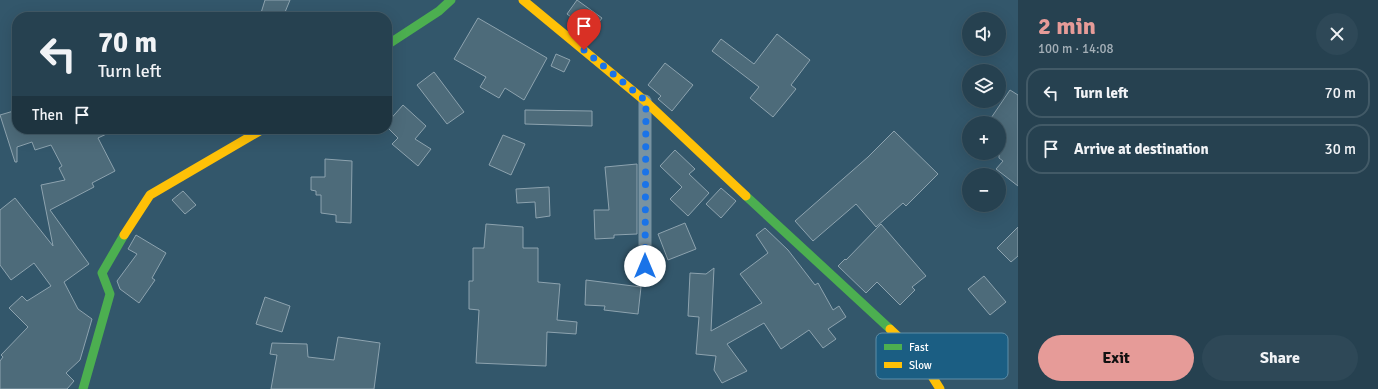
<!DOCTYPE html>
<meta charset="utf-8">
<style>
:root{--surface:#264150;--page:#2e4857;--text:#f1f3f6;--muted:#a4afb7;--line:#425a67;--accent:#e69b98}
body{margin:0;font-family:Signika,sans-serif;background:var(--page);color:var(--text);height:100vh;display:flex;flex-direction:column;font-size:15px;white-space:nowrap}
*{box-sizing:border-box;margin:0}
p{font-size:13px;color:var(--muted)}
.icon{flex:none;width:22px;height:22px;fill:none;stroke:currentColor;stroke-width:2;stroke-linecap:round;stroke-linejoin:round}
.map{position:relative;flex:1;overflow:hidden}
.drawer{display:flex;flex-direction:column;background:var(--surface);width:360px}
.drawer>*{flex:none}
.hud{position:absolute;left:12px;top:12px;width:380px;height:122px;border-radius:16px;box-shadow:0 4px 16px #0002,0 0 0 1px var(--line);background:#264150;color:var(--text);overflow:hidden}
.controls{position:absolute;left:962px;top:12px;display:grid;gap:8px}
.controls a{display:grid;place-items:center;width:44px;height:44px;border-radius:50%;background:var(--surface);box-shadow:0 4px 16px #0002,0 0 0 1px var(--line);font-size:20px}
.pin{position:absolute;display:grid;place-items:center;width:34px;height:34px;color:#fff;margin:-41px -17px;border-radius:50% 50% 50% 0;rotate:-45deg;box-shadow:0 0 4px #0007}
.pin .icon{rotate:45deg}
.me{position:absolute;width:44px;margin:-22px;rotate:0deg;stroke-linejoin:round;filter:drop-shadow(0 0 3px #0008)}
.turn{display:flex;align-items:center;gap:14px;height:84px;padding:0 20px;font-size:18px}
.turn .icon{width:52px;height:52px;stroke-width:2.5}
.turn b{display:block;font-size:28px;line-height:34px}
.then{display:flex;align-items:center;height:38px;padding:0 20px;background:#0003;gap:8px;font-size:15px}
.round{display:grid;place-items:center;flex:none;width:42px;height:42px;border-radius:21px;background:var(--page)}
.overview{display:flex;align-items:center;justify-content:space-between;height:68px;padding:0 20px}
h1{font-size:24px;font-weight:700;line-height:30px;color:var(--accent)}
.button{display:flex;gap:8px;margin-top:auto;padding:8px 20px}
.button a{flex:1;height:46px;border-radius:24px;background:var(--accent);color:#111;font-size:16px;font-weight:700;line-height:46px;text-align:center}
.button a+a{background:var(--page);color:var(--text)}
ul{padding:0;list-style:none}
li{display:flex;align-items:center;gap:12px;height:50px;margin:0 8px 6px;padding:0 12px;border:2px solid var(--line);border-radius:16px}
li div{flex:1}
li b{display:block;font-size:15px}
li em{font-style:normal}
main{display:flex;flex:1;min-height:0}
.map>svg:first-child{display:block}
</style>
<main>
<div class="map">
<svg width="1018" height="389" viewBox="0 0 1018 389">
<rect width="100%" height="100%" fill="#33576b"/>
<!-- building -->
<path fill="#4d6b7a" stroke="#8da3af" d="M265,0h25l-7,17 -22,-4z
M577,0l25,18 -10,14 -25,-18z
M478,18l69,40 -23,42 -19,-12 -6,10 -19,-11 6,-10 -32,-18z
M777,34l33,26 -19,25 5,4 -23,28 -23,-19 9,-11 -47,-36 9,-12 33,25z
M556,54l14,6 -6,12 -13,-6z
M665,63l28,22 -21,26 -14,-12 3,-3 -13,-11z
M434,72l30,40 -17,12 -30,-39z
M1010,90l8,5v91l-22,-17 7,-8 -4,-3v-35l-10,-2z
M403,105l23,21 -11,13 16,10 -13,17 -26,-22 6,-6 -11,-11v-4z
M17,110v19h100l-19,9 17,33 -23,12 2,4 -44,23 39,54 -25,18 14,27 14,10 -12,41 -14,13 8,8 -7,8h-67v-28l3,-4 -2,-2 27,-28 -19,-19 13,-12 5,5 24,-15 -17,-23 -23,17 -11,-15v-55l15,-12 38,48 -12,-61 24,-5 -6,-12 3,-2 -11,-21 -16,5 -3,-8 -15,5v15h-2l-15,-47z
M525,110l67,1v15l-67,-2z
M894,131l44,43 -32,32 -3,-3 -27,24 -20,-23 -43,37 -18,-20 73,-64z
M503,135l22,9 -14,31 -22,-10z
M675,150l20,19 -6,5 20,19 -21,23 -18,-17 12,-12 -22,-21z
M325,159l27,2 -1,62 -15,-1v-7l-15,-2v-18h-5v-4l-5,-1v-13h14z
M637,164v70l-23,1v3l-19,1 -1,-29h15l-4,-43z
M549,187l1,29 -14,2 -1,-16 -18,1 -1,-14z
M721,188l15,13 -15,17 -15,-14z
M183,191l13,14 -11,9 -13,-14z
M685,223l11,26 -28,11 -10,-26z
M486,224l37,3v21h15v34l22,2 -3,36 20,2 -1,12 -29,-2 -1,34 -70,-3 3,-53 -10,-1v-28h4v-33h11z
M881,224l45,52 -14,11 3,3 -15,15 -23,-23 -11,11 -28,-27 7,-7 1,1z
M1018,227v29l-7,6 -14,-14z
M765,228l23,22 27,35 3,-2 15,27 6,-4 7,11 -18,12 8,10 -13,9 -14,-18 -28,19 -17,-26 -37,21 20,27 -25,12 -8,-13 2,-14 -20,-2 3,-37 -11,-1 2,-43 16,1 8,-6 -3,63 51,-28 -22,-29 28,-21 -12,-18z
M136,235l30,18 -14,25 3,2 -16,23 -19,-14 -3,-8 20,-27 -9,-5z
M984,276l22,26 -16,13 -22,-26z
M586,280l55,7 -3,27 -34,-4 1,-4 -20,-1z
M265,297l25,9 -8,26 -26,-8z
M338,337l42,6 -6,46h-103l6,-34 -7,-1 2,-11 35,1 1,13 26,3z"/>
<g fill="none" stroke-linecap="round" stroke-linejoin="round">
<!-- street -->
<path stroke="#7993a1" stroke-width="13" d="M645,266v-165"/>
<!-- fast -->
<path stroke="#4caf50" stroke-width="9" d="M387,45l52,-34 12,-11
M746,196l144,133
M83,389l27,-95 -8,-21 22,-38"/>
<!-- slow -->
<path stroke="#ffc107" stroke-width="9" d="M523,0l122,101 101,95
M124,235l26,-40 113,-66
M890,329l30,28 20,32"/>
</g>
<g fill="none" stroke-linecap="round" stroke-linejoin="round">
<!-- route -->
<path stroke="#1a73e8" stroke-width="7" stroke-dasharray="0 12.6" d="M584,50l62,51 -1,165"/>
</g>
<!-- legend -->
<rect x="876" y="333" width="132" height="46" rx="6" fill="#1b5e83" stroke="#5f8ea8" stroke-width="1"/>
<rect x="884" y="344" width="18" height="6" fill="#4caf50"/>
<rect x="884" y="362" width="18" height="6" fill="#ffc107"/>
<g font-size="11" fill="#fff">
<text x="909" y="351">Fast</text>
<text x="909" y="369">Slow</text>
</g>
</svg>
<div class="controls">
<a><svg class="icon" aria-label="sound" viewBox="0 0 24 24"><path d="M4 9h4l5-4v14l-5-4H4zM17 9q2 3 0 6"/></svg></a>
<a><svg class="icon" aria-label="layers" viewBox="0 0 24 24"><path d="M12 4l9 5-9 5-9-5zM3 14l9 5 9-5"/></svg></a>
<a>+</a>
<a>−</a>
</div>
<div class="pin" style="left:584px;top:50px;background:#d93025"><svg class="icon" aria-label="arrive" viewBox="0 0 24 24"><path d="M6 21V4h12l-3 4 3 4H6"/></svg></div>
<svg class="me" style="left:645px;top:266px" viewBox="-20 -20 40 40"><circle r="19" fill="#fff"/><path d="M0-13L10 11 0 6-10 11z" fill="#1a73e8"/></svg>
<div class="hud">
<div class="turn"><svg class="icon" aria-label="left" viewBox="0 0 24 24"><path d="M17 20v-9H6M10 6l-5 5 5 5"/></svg><div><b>70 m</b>Turn left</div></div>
<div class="then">Then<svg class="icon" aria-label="arrive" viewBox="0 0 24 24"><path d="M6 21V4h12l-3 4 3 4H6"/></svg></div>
</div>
</div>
<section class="drawer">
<div class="overview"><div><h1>2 min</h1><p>100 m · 14:08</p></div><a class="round"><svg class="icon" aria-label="close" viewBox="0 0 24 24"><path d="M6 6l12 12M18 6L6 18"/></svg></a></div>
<ul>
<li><svg class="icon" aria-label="left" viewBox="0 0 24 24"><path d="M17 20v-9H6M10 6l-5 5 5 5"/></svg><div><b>Turn left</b></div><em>70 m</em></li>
<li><svg class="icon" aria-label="arrive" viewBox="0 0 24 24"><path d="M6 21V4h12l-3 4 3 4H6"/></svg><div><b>Arrive at destination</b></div><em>30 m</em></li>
</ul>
<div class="button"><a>Exit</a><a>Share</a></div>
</section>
</main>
